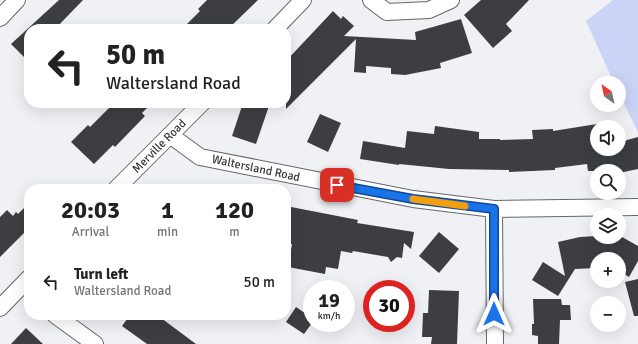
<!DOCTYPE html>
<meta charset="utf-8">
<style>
:root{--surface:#fff;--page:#f2f2f2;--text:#222;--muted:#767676}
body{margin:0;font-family:Signika,sans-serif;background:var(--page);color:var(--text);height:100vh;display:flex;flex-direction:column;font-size:15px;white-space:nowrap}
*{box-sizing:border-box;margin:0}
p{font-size:13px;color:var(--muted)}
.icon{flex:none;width:22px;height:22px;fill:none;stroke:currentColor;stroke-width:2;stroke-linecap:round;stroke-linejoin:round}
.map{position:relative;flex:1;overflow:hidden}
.drawer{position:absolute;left:24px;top:184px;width:267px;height:136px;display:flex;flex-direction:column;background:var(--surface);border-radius:16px;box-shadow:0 4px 16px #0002}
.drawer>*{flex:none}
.guide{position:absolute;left:24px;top:24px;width:267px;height:84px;border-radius:16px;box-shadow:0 4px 16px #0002;background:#fff;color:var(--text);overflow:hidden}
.needle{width:26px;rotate:327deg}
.buttons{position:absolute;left:590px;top:76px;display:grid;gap:8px}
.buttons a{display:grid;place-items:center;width:36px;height:36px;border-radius:50%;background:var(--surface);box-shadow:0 4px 16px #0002;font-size:20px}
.speed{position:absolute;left:303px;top:280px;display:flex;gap:8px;font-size:20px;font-weight:700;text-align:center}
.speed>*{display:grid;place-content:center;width:52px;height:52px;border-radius:50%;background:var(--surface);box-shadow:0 4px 16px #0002;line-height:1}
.speed small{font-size:10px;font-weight:400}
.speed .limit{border:6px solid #d22;background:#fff;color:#111}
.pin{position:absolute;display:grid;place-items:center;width:34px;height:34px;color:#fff;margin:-17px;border-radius:8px;box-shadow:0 2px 6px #0006}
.me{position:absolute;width:44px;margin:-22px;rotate:0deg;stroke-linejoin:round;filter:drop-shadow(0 0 3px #0008)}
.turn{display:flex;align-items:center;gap:14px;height:84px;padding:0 16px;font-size:18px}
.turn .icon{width:52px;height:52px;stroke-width:2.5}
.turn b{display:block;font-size:28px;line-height:34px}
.eta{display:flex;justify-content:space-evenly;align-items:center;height:68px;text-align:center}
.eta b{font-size:24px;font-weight:700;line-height:28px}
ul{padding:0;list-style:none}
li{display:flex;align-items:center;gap:12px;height:60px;padding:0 16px}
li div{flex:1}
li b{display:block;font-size:15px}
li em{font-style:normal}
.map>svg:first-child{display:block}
</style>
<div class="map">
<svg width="638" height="344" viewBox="0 0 638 344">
<rect width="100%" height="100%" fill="#f0f1f5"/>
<!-- green -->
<path fill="#cbd4f7" d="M613,0h25v132l-19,-38v-11h-5l-28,-62z"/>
<!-- building -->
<path fill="#3d3e41" d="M59,0h24l-28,29h-26v33l-18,-18z
M207,0h51l-30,29h-46l18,-18 -2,-2z
M481,0h48l-23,24 6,7 -19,17 -29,-33z
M333,11l8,8 2,-3 11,10 -10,10 72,4 -1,-8 46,-13 11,34 -32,10 1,5 -36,7 -14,-1v-6l-25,-2v7l-12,-1 2,-33 -70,70v-48z
M114,103h38l-10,10 3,3 -30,31 -2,-2 -19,19 -23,-22 17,-17 2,2z
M243,103h27l-14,41 -24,-8z
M320,114l21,9 -13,29 -21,-10z
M597,124v25h25l-2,-7 18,-5v32l-19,4v-2h-31l-1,-7 -32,4v2l-46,2v-2l-60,-1 -50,-5v1l-39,-6 3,-18 42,7 2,-17 27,3 1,-8 44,6v7h21v1l33,-1 -1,-9 21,-1v2z
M29,203v25l-29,29v-40l7,-7 6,6 3,-4 2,2z
M286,206l72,14 -1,3 57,9 -3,17 -7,-6 -2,15 -5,-1 -6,5 -3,-5 -35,-6 -1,2 -11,-2 -3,18 -12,-2 -1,7 -37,-7 4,-23 -6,-1z
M439,232l20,17 -20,24 -20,-17z
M597,236l25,1 16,9v15l-9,16 -10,-6v-12h-22v9l-22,1 -17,27 -26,-16 11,-18 22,14 -7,-34 22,-5z
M638,279v37h-4l-9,-34z
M429,290l30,1 -2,53h-26l1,-7h-10l1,-24h5z
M533,299h28l1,6h8l1,15h-11l-1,24h-21v-8l-6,-1v-11h2z
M296,307l16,11v5l-8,11 -18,-12z
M130,315h27l39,29h-49l-25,-18z
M26,328l17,16h-32z"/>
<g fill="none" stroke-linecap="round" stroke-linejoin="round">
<defs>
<path id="street" d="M371,0l16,12 42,-2 22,-10
M0,18l17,-18
M275,29l28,-29
M170,135l30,22 213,42 81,10 144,-2
M116,189l86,-86
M494,209l1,135
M0,308l29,-30
M55,315l40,29"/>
</defs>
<!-- street casing -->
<use href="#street" stroke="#67676b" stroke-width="18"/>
<!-- street -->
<use href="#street" stroke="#fff" stroke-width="16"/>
</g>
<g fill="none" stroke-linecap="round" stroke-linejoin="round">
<defs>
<path id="route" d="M337,185l76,14 81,10v105"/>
</defs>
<!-- route casing -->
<use href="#route" stroke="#114b97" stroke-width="10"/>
<!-- route -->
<use href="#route" stroke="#1a73e8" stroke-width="7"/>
<!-- slow -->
<path stroke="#f59e0b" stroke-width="7" d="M413,199l52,7"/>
</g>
<g text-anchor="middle" stroke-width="4" stroke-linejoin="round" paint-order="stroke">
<!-- street labels -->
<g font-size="12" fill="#373839" stroke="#fff">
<text transform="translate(159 146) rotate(-45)" y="4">Merville Road</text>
<text transform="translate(256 168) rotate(12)" y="4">Waltersland Road</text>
</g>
</g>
</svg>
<div class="buttons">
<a><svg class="needle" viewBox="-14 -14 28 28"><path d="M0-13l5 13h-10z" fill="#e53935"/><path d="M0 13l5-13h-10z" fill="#767676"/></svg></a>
<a><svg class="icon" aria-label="sound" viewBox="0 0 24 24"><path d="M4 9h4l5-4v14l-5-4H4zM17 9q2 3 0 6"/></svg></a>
<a><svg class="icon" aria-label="search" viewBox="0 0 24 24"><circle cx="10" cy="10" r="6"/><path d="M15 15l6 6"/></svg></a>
<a><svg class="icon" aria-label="layers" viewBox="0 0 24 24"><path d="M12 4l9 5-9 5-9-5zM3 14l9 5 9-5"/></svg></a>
<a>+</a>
<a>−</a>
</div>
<div class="speed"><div>19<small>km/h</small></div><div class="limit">30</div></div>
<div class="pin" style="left:337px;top:185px;background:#d93025"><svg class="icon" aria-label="arrive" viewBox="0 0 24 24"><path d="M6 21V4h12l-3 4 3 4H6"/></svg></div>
<svg class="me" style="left:494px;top:314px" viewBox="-20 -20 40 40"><path d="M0-17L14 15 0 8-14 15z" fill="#1a73e8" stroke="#fff" stroke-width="4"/></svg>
<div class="guide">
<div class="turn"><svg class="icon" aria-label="left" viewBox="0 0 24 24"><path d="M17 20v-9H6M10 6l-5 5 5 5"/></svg><div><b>50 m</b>Waltersland Road</div></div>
</div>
<section class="drawer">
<div class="eta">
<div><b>20:03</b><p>Arrival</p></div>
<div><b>1</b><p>min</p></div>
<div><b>120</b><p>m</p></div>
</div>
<ul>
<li><svg class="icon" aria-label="left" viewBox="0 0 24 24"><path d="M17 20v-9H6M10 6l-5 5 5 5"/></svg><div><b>Turn left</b><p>Waltersland Road</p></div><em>50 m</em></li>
</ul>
</section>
</div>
